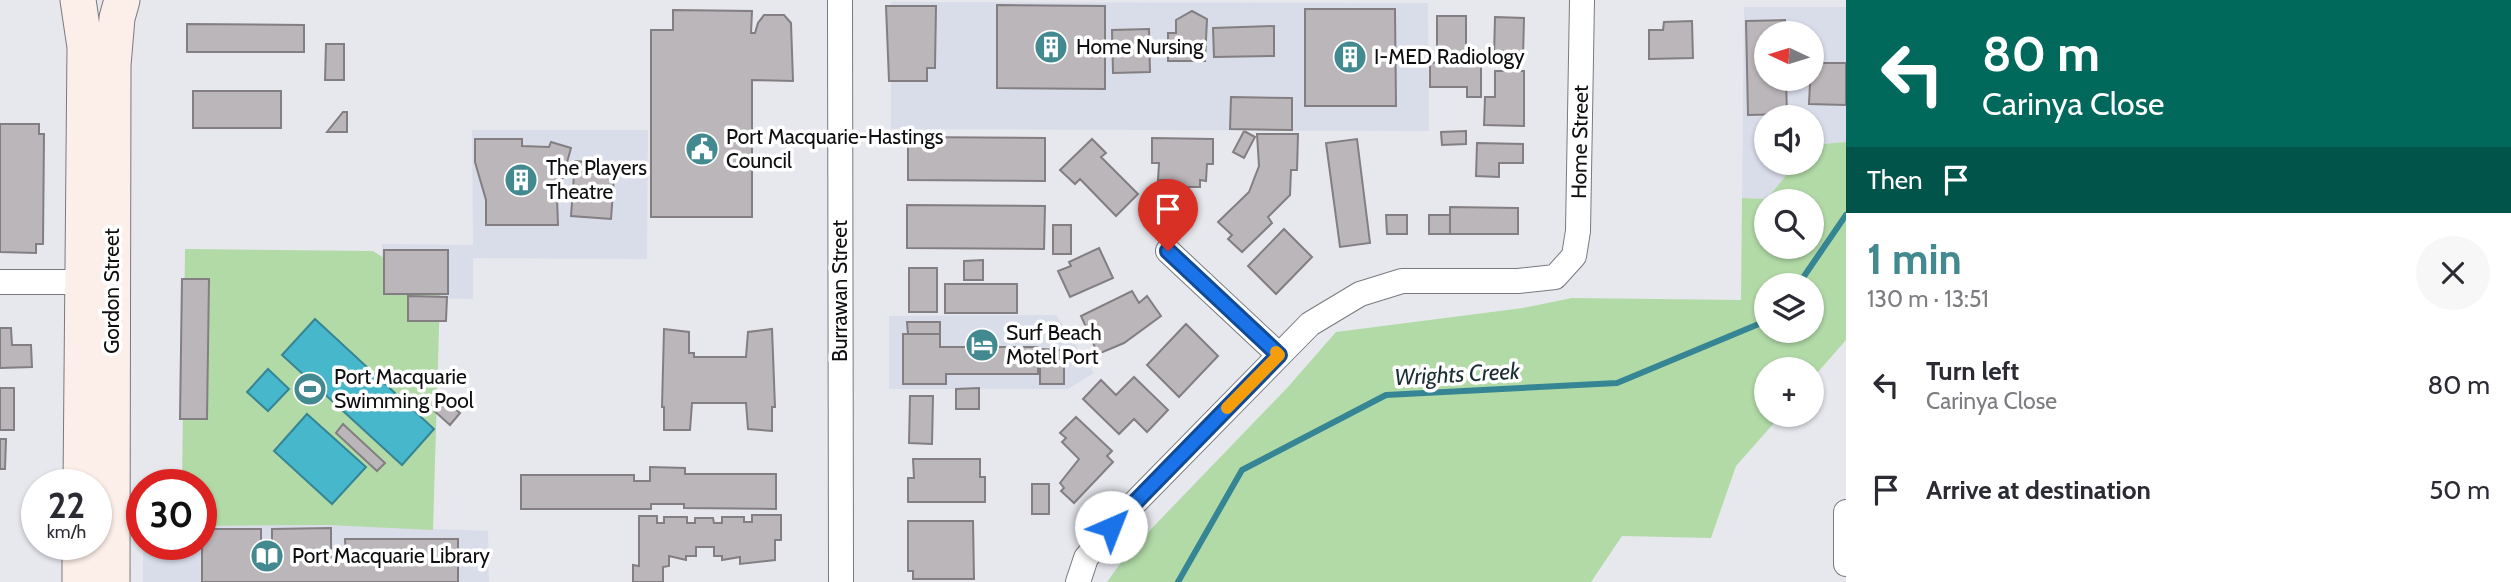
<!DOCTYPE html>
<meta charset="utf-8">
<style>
:root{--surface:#fff;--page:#f7f7f7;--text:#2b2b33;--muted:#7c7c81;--accent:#428990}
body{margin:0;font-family:Cabin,sans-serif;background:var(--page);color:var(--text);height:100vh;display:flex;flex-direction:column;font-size:26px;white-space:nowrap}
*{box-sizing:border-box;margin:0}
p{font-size:23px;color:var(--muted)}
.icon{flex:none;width:38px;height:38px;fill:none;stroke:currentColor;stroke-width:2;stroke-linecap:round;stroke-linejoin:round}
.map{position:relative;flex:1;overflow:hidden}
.drawer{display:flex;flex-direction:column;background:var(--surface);width:665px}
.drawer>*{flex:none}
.banner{background:#00695c;color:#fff;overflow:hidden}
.needle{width:46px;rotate:274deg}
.fabs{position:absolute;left:1754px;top:21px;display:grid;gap:14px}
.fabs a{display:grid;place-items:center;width:70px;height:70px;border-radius:50%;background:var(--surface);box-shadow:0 2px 5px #0004;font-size:35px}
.speed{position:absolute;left:21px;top:469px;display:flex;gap:14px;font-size:35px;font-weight:700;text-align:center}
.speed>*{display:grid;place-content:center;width:91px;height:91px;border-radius:50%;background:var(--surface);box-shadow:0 2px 5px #0004;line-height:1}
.speed small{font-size:18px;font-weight:400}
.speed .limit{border:10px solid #d22;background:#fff;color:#111}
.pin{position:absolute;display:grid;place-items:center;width:60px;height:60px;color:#fff;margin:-72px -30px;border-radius:50% 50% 50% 0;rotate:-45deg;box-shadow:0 0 7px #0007}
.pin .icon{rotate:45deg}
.me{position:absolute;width:77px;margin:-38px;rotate:44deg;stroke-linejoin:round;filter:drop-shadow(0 0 5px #0008)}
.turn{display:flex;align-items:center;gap:24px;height:147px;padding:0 21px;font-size:32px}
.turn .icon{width:91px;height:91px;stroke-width:2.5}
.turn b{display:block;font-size:49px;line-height:60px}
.then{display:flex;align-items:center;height:66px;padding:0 21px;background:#0003;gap:14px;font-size:26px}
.round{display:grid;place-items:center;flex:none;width:74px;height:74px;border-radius:37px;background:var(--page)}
.summary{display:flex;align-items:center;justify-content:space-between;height:119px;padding:0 21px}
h1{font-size:42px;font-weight:800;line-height:52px;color:var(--accent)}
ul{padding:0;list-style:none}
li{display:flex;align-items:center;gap:21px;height:105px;padding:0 21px}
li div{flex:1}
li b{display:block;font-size:26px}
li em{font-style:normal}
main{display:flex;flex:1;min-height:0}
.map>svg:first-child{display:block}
</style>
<main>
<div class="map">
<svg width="1846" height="582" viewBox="0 0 1846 582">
<rect width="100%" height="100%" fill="#e6e8ee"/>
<!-- built -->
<path fill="#d9ddea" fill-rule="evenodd" d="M891,2l537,1 1,128 -538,-2z
M1744,7h102v135l-35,3v-28h-45v46h30l-29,36 -25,-1zM1766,33h45v46h-45z
M472,130h176l-1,129 -174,-1v41l-92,-2 1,-53 91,1z
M1056,315l38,58 -26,16h-179v-73z
M201,515h4l1,11 122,-1 160,6 1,51h-346v-38h58z"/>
<!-- green -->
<path fill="#b2daa7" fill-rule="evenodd" d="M1846,142v198l-35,40v-11h-45v46h15l-45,51 -25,72 -89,-2 -31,46h-484l20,-28 160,-166 49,-56 187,-24 49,-10 169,2 1,-102 25,1 29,-36h15v-18zM1766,201h45v46h-45zM1766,285h45v46h-45z
M185,249l188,2 67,43 -7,236 -105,-5 -123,1v-28l-4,-1v-12h-19z"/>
<!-- water -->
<path fill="#47b7cc" stroke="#368594" stroke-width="2" d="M315,319l119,110 -32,36 -120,-110z
M268,369l21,20 -21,22 -21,-19z
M307,414l59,53 -34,37 -58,-53z"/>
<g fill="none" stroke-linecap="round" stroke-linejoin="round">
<!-- stream -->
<path stroke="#368594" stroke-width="6" d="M1798,285l48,-70
M1178,582l64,-112 144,-75 231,-12 149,-62"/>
</g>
<!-- building -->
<path fill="#bbb6b9" stroke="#837e81" stroke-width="2" d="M997,5l108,1v83l-108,-1z
M886,6h50l-1,62h-8v13h-38z
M1305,9h90l1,97h-91z
M673,10l79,1 -1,22h4l3,-10 6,-8h20l7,8 2,58 -41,-1v137h-101v-187h22z
M1192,11l15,8 -2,42h-37v-28h8v-13z
M1437,16h29v41l15,1v39h-14v-10h-37v-25l7,1z
M1495,17l29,1 -1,39h-29z
M1785,20v13h-19v46h20l1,35 -39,1 -2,-94z
M1692,21l1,37 -44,1v-29h14l1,-8z
M187,24l117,1v27h-117z
M1274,26v30l-60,1 -1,-29z
M1149,29l1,43 -37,1 -1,-43z
M326,44h18v36h-19z
M1811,63h35v42l-37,-1z
M1495,71h29v55l-40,-1 1,-28h10z
M193,91h88v37h-88z
M1231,97l61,1v32l-62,-1z
M343,112h4v20h-20z
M0,124h39v10h5l-1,110h-7v9l-36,-1z
M1244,131l11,6 -11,21 -11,-6z
M1466,131v13l-24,1 -1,-13z
M1257,134h41l-1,36h-6l-1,25 -22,22 4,6 -30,29 -14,-13 4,-4 -14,-13 31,-30 10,-26z
M908,137l137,1v43l-137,-1z
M1152,138l61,1v25h-6l-1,17 -6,-1v7h-35v-7h-7l1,-17h-7z
M475,139h47v7l27,1 2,-5 20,6 -14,50 1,27h-72v-25l-11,-38z
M1092,139l14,14 -5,4 37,37 -22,22 -36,-37 -5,5 -15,-14z
M1357,139l13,104 -30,4 -14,-104z
M1477,143l46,1v19h-24v14l-23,-1z
M575,161l40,3 -4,55 -40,-3z
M907,205l138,1 -1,43 -137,-1z
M1450,207l68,1v26h-68z
M1386,215h21v19h-20z
M1429,215h21v19h-21z
M1053,225h18v29h-18z
M1284,229l28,28 -36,37 -28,-28z
M1099,248l14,30 -43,19 -12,-26 13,-5 -2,-4z
M384,250h64v44h-64z
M983,260v20h-19v-19z
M909,268h28v44h-28z
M182,279h27l-2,140h-27z
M945,284h72v29h-72z
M1132,291l7,12 8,-7 14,20 -37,27 -26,11 -17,-38z
M408,296l39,1 -1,24h-38z
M907,322h33v12h-32z
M1186,324l32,32 -39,41 -32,-32z
M0,328h11l1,17h19l1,22 -32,1z
M664,329l25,3v21h5v4h52l2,-25 24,-3 3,78h-3v24l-24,-2 -2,-26h-54l-2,27h-26v-23h-2z
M903,334h37v13h98v27h-92v10h-43z
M1040,349l24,1v34h-24z
M1134,377l34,33 -21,22 -13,-13 -15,15 -36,-35 18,-19 15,15z
M0,388h14v42h-14z
M979,388v21h-23v-20z
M910,396h23l-1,48 -23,-1z
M441,397l19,16 -10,12 -19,-17z
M1076,417l36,34 -5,5 6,6 -39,41 -13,-12 3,-3 -4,-5 19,-24 -17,-17 4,-4 -6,-5z
M343,424l42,39 -8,8 -41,-38z
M0,439h6l-1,30h-5z
M913,459h67v18h5v25h-77v-24h6z
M650,467l35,1v6h91v35l-92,-1v-4h-33v5h-130v-34h113v6h16z
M1032,484h17v30h-17z
M752,515h29v25h-6v20l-35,4v-7l-18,3v-4h-8v-9h-18v9h-10v4l-17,-4v10l-6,1v15h-30v-17l6,1v-50h18v7h7v-6h23v6h8v-5h18l1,5h8v-6h22v5h8z
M908,521h65l1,58h-61v-8h-5z
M331,528v28l15,1 -1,-18h113v43h-256v-53h59v26h11v-26z"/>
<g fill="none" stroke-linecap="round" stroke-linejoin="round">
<defs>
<path id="minor" d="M840,0l1,582
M1168,251l111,104
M0,282h83
M1846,512v52
M1078,582l8,-24 25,-31 199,-203 50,-30 42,-13h116l37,-4 19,-21 4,-25 4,-231"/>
<path id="secondary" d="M78,0l7,47 -4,438
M80,582v-38
M112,582l1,-517 4,-47 5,-18"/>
</defs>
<!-- minor casing -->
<use href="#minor" stroke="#787a7e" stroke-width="26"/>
<!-- secondary casing -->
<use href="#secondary" stroke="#787a7e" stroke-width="37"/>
<!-- minor -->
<use href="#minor" stroke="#fff" stroke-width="24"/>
<!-- secondary -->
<use href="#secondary" stroke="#fceee8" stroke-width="35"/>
</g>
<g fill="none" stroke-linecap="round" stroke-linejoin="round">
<defs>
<path id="route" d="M1111,527l168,-172 -111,-104"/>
</defs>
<!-- route casing -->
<use href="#route" stroke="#114b97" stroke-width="18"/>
<!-- route -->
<use href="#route" stroke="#1a73e8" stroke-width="12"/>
<!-- slow -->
<path stroke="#f59e0b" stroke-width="12" d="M1227,408l52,-53 -3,-3"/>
</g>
<!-- icons -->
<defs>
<symbol id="building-disc" viewBox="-11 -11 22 22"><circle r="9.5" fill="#428990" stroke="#fff"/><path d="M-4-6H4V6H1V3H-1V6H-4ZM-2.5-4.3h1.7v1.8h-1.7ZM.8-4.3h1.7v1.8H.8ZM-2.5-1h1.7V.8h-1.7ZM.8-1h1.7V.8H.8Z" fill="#fff"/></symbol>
<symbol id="civic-disc" viewBox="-11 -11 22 22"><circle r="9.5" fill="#428990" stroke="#fff"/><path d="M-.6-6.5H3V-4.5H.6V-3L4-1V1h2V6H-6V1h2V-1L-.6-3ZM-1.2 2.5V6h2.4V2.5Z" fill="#fff"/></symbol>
<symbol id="hotel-disc" viewBox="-11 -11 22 22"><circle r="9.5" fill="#428990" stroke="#fff"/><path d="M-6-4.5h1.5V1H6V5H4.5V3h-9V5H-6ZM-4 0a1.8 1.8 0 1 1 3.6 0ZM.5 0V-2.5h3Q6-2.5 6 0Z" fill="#fff"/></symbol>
<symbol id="stadium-disc" viewBox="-11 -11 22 22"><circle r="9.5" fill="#428990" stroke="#fff"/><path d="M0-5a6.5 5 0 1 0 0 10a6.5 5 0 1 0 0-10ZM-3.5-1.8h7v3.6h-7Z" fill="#fff"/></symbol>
<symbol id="library-disc" viewBox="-11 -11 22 22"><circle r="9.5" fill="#428990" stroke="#fff"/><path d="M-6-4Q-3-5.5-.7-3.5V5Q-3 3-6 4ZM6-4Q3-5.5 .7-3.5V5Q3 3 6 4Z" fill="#fff"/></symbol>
</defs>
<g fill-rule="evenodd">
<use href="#building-disc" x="1032" y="28" width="38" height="38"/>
<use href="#building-disc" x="1331" y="38" width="38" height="38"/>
<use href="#civic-disc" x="683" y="130" width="38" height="38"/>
<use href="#building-disc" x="502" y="161" width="38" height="38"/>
<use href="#hotel-disc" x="963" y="326" width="38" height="38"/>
<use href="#stadium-disc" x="291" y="370" width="38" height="38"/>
<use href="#library-disc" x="248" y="537" width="38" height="38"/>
</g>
<g text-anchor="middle" stroke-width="7" stroke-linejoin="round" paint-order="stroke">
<!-- poi labels -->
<g font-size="21" fill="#0f0f11" stroke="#fff" text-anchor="start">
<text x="1076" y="54">Home Nursing</text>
<text x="1374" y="64">I-MED Radiology</text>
<text x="726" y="144">Port Macquarie-Hastings<tspan x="726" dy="24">Council</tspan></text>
<text x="546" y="175">The Players<tspan x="546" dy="24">Theatre</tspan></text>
<text x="1006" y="340">Surf Beach<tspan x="1006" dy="24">Motel Port</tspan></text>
<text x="334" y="384">Port Macquarie<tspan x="334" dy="24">Swimming Pool</tspan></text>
<text x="292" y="563">Port Macquarie Library</text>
</g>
<!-- street labels -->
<g font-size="21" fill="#0f0f11" stroke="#fff">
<text transform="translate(1580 142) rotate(-89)" y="7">Home Street</text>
<text transform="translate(112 291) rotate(-90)" y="7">Gordon Street</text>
<text transform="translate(840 291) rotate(-90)" y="7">Burrawan Street</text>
</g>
<!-- water labels -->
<g font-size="23" font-style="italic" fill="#1b2f33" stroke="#fff">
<text transform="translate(1457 374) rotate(-3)" y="8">Wrights Creek</text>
</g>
</g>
</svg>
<div class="fabs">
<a><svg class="needle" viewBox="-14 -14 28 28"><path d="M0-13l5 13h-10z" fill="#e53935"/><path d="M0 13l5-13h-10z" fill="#7c7c81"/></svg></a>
<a><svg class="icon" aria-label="sound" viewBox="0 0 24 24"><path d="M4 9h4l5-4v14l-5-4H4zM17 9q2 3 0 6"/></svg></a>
<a><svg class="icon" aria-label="search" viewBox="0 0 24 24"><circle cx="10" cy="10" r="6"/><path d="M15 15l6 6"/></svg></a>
<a><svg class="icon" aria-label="layers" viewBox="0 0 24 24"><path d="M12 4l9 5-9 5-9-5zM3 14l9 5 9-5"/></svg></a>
<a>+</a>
</div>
<div class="speed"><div>22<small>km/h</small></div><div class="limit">30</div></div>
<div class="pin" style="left:1168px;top:251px;background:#d93025"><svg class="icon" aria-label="arrive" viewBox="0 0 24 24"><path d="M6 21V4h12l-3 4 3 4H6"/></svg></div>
<svg class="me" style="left:1111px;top:527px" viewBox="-20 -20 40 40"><circle r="19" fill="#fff"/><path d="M0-13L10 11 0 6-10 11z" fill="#1a73e8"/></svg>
</div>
<section class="drawer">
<div class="banner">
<div class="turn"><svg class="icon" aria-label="left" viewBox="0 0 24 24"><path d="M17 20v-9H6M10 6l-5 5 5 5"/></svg><div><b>80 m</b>Carinya Close</div></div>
<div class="then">Then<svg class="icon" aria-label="arrive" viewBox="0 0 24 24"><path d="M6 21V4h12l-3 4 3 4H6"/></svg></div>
</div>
<div class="summary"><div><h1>1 min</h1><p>130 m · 13:51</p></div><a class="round"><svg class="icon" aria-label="close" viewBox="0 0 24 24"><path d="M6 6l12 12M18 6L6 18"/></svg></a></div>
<ul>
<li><svg class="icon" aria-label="left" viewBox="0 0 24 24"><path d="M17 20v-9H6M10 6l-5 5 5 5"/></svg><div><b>Turn left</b><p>Carinya Close</p></div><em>80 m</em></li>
<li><svg class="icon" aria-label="arrive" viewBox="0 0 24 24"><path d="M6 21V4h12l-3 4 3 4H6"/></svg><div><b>Arrive at destination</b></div><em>50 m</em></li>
</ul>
</section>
</main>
